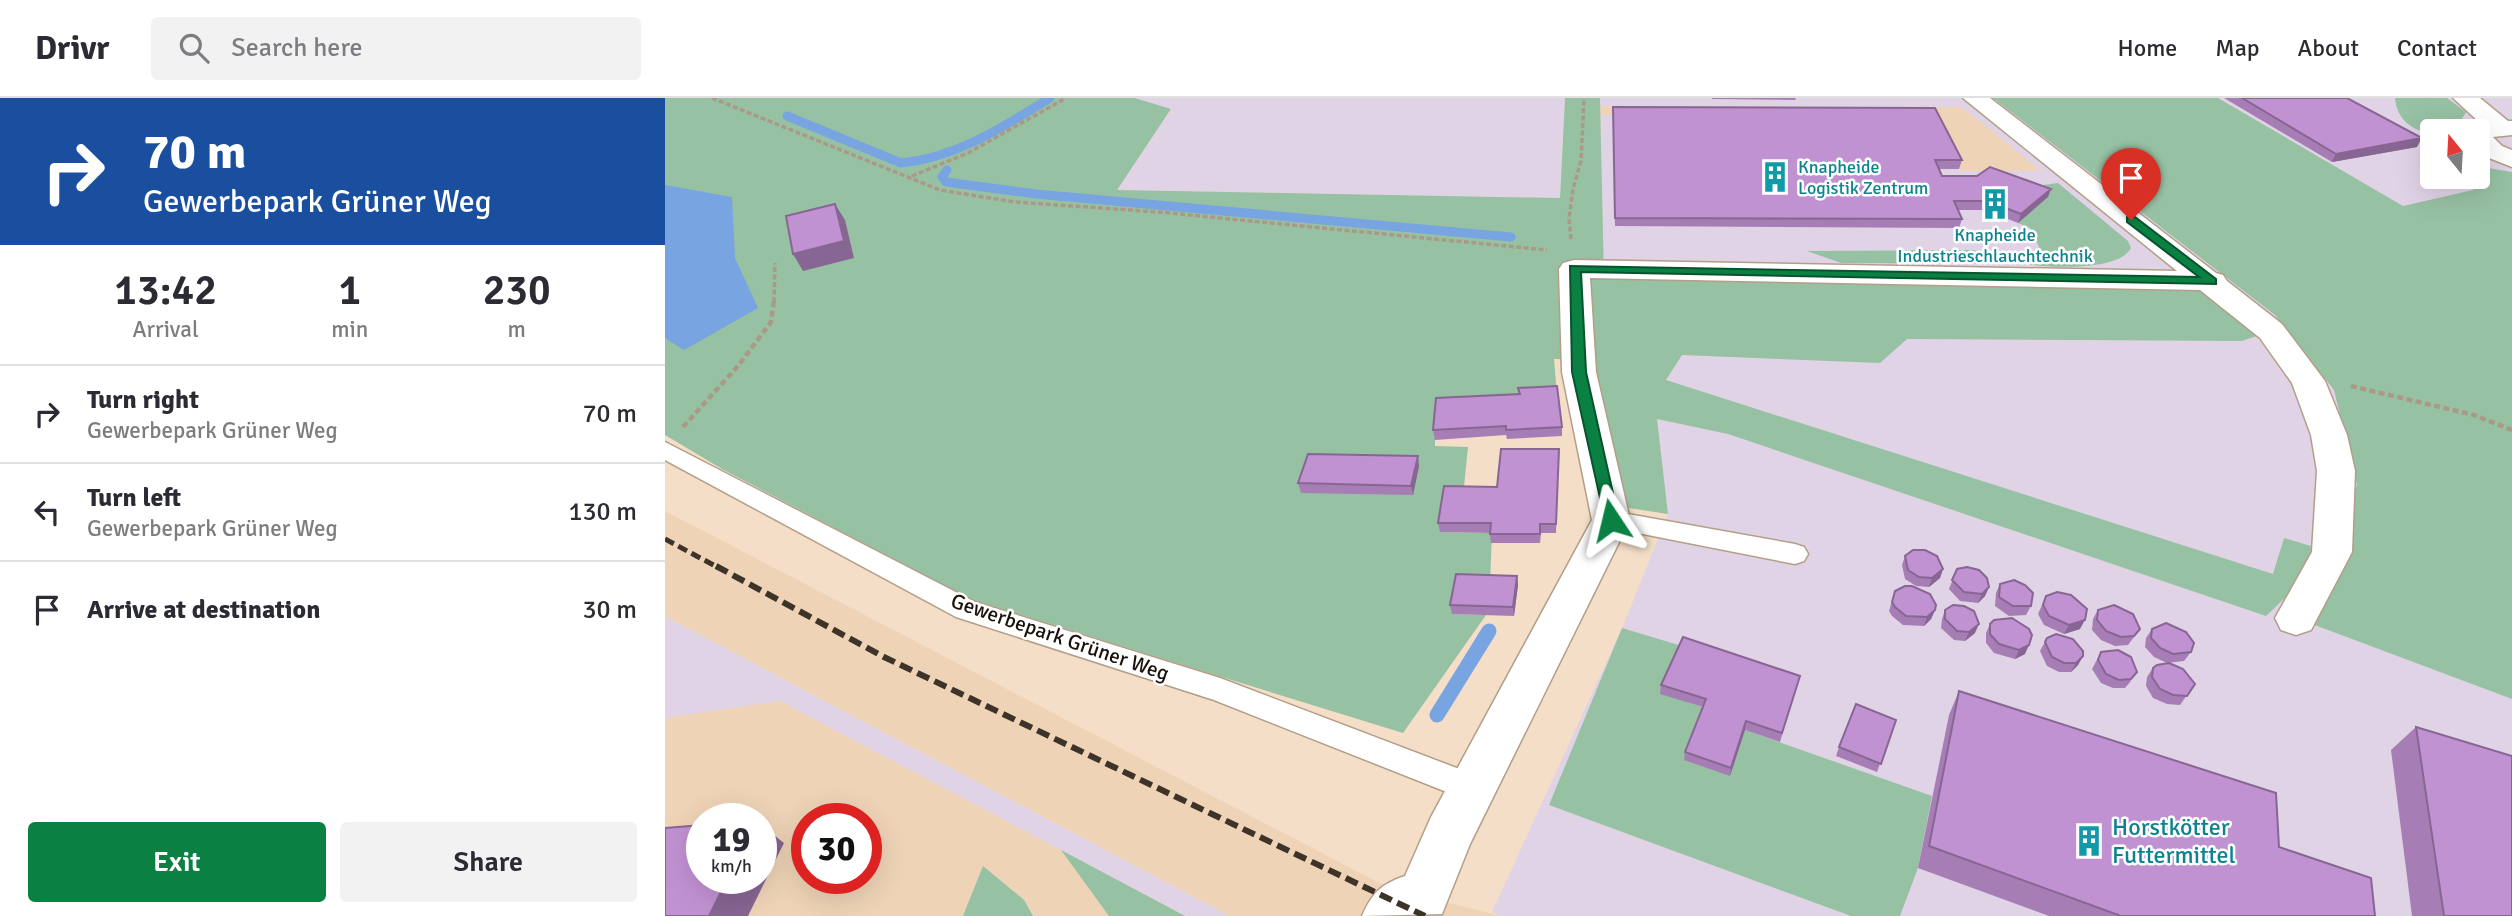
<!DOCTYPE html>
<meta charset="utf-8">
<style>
:root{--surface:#fff;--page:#f2f2f3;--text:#2b2b33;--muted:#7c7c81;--line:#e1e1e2;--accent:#0b8043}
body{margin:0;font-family:Signika,sans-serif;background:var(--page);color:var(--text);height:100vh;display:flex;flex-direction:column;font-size:26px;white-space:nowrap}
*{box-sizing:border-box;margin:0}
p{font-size:23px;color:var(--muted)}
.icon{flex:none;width:38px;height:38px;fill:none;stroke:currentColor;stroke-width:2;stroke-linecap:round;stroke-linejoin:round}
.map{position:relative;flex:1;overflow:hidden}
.side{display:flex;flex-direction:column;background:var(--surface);width:665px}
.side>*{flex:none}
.top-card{background:#1a4fa0;color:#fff;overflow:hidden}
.needle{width:46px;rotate:342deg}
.fabs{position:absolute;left:1755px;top:21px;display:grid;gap:14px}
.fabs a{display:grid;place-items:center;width:70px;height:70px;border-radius:7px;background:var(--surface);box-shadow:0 7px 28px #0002;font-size:35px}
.speed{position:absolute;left:21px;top:705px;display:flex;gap:14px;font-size:35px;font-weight:700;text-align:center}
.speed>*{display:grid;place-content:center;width:91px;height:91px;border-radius:50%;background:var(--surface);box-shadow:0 7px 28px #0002;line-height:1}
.speed small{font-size:18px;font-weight:400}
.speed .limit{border:10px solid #d22;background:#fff;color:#111}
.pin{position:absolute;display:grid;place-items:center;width:60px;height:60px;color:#fff;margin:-72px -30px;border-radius:50% 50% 50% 0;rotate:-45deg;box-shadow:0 0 7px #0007}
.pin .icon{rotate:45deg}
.me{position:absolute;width:77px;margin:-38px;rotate:350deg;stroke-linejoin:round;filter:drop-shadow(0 0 5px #0008)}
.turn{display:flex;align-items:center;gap:24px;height:147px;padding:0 28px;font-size:32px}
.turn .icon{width:91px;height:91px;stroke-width:2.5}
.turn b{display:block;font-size:49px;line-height:60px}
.eta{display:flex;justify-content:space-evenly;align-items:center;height:119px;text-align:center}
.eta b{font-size:42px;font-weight:600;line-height:49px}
.action{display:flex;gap:14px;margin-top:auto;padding:14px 28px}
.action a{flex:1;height:80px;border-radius:7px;background:var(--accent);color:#fff;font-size:28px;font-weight:600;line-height:80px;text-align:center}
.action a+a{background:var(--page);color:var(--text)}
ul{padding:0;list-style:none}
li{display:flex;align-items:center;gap:21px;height:98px;padding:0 28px;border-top:2px solid var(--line)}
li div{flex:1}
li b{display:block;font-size:26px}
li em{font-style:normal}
header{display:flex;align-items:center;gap:42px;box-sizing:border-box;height:98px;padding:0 35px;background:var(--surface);border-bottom:2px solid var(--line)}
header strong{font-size:33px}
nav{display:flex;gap:38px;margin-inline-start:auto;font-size:24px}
.search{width:490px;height:63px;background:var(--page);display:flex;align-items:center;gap:18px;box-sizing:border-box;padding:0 24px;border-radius:7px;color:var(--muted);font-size:26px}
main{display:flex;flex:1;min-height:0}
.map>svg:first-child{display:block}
</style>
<header>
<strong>Drivr</strong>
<div class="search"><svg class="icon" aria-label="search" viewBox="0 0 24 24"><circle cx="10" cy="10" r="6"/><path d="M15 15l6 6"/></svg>Search here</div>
<nav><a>Home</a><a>Map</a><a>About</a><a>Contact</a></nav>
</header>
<main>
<section class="side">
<div class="top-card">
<div class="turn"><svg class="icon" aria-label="right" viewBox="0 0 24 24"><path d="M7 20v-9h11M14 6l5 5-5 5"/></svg><div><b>70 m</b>Gewerbepark Grüner Weg</div></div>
</div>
<div class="eta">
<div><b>13:42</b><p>Arrival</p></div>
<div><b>1</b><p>min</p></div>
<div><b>230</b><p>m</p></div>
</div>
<ul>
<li><svg class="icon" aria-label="right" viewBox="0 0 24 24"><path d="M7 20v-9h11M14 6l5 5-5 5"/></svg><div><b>Turn right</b><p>Gewerbepark Grüner Weg</p></div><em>70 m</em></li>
<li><svg class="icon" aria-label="left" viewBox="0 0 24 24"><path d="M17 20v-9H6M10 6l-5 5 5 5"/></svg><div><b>Turn left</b><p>Gewerbepark Grüner Weg</p></div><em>130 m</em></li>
<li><svg class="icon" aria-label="arrive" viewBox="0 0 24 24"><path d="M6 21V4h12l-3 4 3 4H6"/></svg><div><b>Arrive at destination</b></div><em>30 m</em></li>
</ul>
<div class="action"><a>Exit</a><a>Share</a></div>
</section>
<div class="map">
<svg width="1847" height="818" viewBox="0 0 1847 818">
<rect width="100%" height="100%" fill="#f4dec7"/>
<!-- commercial -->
<path fill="#e1d3e6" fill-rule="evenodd" d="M470,0h430l-5,100 -444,-8 55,-80z
M935,0h912v818h-1011l-9,-4 130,-284 46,-114 -12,-96 -51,-59zM1768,33h45v46h-45z
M0,518l565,300h-565zM37,721h59v59h-59zM142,721h59v59h-59z"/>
<!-- built -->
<path fill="#eed3b6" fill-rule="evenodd" d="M935,8l362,1 79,64h-81l-27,-55 -332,-1z
M0,413l724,377 112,28h-271l-565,-300z
M115,603l405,215h-520v-198zM37,721h59v59h-59zM142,721h59v59h-59z"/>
<!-- green -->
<path fill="#97c1a3" d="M0,0h470l36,11 -54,81 443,8 5,-100h35l4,181 608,2 59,50 -29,10 -335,-2 -27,24 -198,-8 -16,25 607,194 11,-36 47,14 26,-67 -23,-95 -59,-75 -282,-217h225l185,108 70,-16 15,-22 24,4v527l-216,-81 32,-61 -62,59 -538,-182 -71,-15 11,95 -59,-9 -13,-145 -42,-1 3,37 -122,44v6l33,1 -5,49 -23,36 52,1 -2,51 -38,30 34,1 -83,118 -431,-133 -250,-131 -57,-34z
M1730,0h52l19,14 -11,19h-22l-1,4c-21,-6 -35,-15 -37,-37z
M1393,85l70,58 3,7c-11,22 -75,20 -98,17 -6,0 -12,-7 -18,-11l27,-1 -12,-25 -12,-5 30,-26 -20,-10z
M1309,152l20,14 -153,-1 -34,-12z
M957,530l60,18 -21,47 44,15 25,68 15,-46 187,66 -14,72 -18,48h-49l-302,-111z
M396,752l124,66h-76z
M318,768l41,34 9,16h-70z"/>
<!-- water -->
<path fill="#78a4e2" d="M0,87l67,12 3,61 23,50 -74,42 -19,-12z"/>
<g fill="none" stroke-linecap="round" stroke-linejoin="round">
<!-- stream-far1 -->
<path stroke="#78a4e2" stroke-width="9" d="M122,18l114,47c57,-6 102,-36 149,-65
M282,72l-5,7 4,5 90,12 475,43"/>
<!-- stream -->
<path stroke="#78a4e2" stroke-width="15" d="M772,617l52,-84"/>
<defs>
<path id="lane" d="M0,344l310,160 245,76 263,100 4,10 -4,10 -11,4 -258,-102 -258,-83 -291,-157z
M946,413l184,33 9,3 4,7 -4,7 -9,3 -193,-38 -3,-6 3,-6z"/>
<path id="street" d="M1298,0h27l226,175 7,2 4,6 55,43 43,57 22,54 8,36 -3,81 -41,78 -15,5 -15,-5 -6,-12 37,-66 5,-81 -6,-36 -19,-52 -32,-45 -60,-48 -610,-12 6,94 34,148 -160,324 -28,70 -80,2c10,-23 19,-32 43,-40l26,-59 161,-297 -30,-148 -3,-103 4,-6 11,-3 603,11z
M1788,0h27l28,23h4v14l-19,2 9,9 10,4v17l-28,-11 -6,-6v-19h-7l9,-8z"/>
</defs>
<!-- lane casing -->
<use href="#lane" stroke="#b39e88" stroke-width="3"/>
<!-- street casing -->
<use href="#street" stroke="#b39e88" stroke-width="3"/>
<!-- path-far1 -->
<path stroke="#ab9987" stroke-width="3.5" stroke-dasharray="5 2.5" stroke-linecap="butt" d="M47,0l228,92 75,12 144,10 388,38
M247,78l56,-23 98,-55
M906,141l-2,-20 4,-30 8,-28 3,-63
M109,204l1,-39"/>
<!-- path -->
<path stroke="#ab9987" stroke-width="4.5" stroke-dasharray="6 3.5" stroke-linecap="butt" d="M1686,288l123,29 38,15
M18,329l55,-61 33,-44 3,-22"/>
<!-- lane -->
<use href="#lane" fill="#fff" fill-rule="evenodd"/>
<!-- street -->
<use href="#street" fill="#fff" fill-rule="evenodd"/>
<!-- rail-far1 -->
<path stroke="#3d3329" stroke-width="5" stroke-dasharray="10 5" stroke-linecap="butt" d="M0,441l54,29"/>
<!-- rail -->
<path stroke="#3d3329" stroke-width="6" stroke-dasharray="13 6" stroke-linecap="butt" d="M51,468l168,91 541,259"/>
</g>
<!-- wall -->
<path fill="#a67eb5" d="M1047,0h84l-1,2 -83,-1z
M1559,0h123l70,49 -85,15z
M948,9l349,53 -3,9h-20l3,7 106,21 -30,26 -33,-13h-27l4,9 -3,9 -344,-2z
M853,290l44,39v9l-55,3 -1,-4 -71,5 -2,-10 86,-36z
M894,351l-3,84h-15l-1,10h-49l-1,-10 -50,-1 -2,-9z
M754,368l-6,29 -112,-2 -3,-10z
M1240,458l38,13 -3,9 -11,9 -13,-1 -11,-7 -3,-14z
M1292,471l32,18 -4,9 -7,7 -18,-2 -11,-12z
M852,478l1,9 -4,31 -62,-2 -2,-9z
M1335,486l31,22 -5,9 -17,1 -14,-10 1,-13z
M1230,493l40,19 -4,9 -7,7 -21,-1 -11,-9 -3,-5z
M1381,498l34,33 -16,5 -20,-9 -6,-11z
M1280,512l30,23 -10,8 -11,-1 -13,-12 1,-9z
M1433,512l42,19 -12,16 -13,1 -14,-6 -9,-10 1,-11z
M1325,526l35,30 -10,5 -21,-6 -8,-10v-10z
M1487,531l39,23 -7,9 -17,2 -13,-6 -9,-10 1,-9z
M1382,540l36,18 -5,9 -7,7h-12l-12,-6 -7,-15z
M1453,552l13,31 -6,7h-12l-12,-5 -9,-14 9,-17z
M1488,570l42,16 -15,21 -13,-1 -14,-6 -7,-12 1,-9z
M1135,578l-20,66 -35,-12 -15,46 -46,-16 1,-8 18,-45 -43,-13 1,-9z
M1294,593l320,156 96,69h-326l-131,-48 31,-153z
M1231,622l-19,52 -41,-16 3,-9z
M1751,629l96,189h-100l-21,-166z"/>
<!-- shaded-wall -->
<path fill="#876693" d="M1757,40l-5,9 -85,15 4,-8z
M1386,91l-3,8 -30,26 3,-9z
M170,106l10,16 9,38 -51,13 -10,-17z
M753,358l1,10 -6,29 -2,-9z
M1278,471l-3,9 -11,9 3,-9z
M852,478l1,9 -4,31 -1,-9z
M1324,489l-4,9 -7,7 4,-9z
M1270,512l-4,9 -7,7 3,-9z
M1420,522l-5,9 -16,5 5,-9z
M1314,526l-4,9 -10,8 4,-9z
M1364,547l-4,9 -10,5 4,-9z
M1418,558l-5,9 -7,7 5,-9z
M1081,623l-1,9 -15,46 1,-8z
M96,727l23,18 -36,73h-39l19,-38h33z"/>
<!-- building -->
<path fill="#c192d2" stroke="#876693" stroke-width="2" d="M1577,0h105l75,40 -86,16z
M948,9l322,1 27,52h-27l7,16h35l13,-9 61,22 -30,25 -33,-13h-34l8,18 -347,-1z
M170,106l9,37 -51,13 -7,-38z
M892,288l5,41 -56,3v-4l-73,4 3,-32 84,-4 -2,-6z
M836,351h58l-3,75h-16v10h-50l1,-11h-53l6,-37 53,1z
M643,356l110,2 -7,30 -113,-3z
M1248,452h12l12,6 6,13 -11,9 -13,-1 -11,-7 -3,-14z
M1302,469l12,3 8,8 2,9 -7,7 -18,-2 -12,-12 5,-11z
M791,476l61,2 -4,31 -63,-2z
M1349,482l11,5 8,8 -2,13h-18l-14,-9 1,-13z
M1240,488h7l18,8 6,11 -1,5 -8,7 -21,-1 -11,-9 -3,-5 3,-11z
M1392,494l14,3 16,14 -2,11 -16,5 -20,-9 -6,-11 3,-9z
M1288,507l11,1 10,5 5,13 -10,8 -12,-1 -12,-12v-9z
M1449,507l19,9 7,15 -6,7 -13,1 -15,-6 -9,-11 1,-10z
M1347,520l17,11 3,6 -3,10 -10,5 -20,-6 -9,-10v-10l4,-4z
M1501,525l20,9 8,11 -3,9 -18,2 -13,-6 -9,-10 1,-9z
M1391,536l17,5 10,12v5l-7,7h-12l-12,-6 -7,-15 2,-4z
M1018,539l117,39 -18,57 -36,-12 -15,47 -46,-16 21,-53 -45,-14z
M1453,552l13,7 6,15 -6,7 -12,1 -13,-6 -8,-14 3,-8z
M1504,565l14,6 12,15 -8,12 -14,-1 -13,-6 -8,-12 1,-9 4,-3z
M1294,593l317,102 3,54 92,31 4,38h-254l-192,-70z
M1191,606l40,16 -15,44 -42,-17z
M1751,629l96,29v160h-68z
M37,727v53h26l-19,38h-44v-88z"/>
<!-- route -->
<path fill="#0b8043" stroke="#07532c" stroke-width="2" d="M1462,119h8l81,62v5l-635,-12 5,100 33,148 -8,6 -5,-1 -34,-153 -2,-106 629,11 -72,-55z"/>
<!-- icons -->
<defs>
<symbol id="building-bare" viewBox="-9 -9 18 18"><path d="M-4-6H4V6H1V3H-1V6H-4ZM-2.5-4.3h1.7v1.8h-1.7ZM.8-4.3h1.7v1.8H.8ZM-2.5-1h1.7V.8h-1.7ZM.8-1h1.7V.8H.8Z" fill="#0f9aa8" stroke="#fff" stroke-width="2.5" paint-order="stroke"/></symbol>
</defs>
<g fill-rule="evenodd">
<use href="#building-bare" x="1088" y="57" width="44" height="44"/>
<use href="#building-bare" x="1308" y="84" width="44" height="44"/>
<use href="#building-bare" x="1402" y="721" width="44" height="44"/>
</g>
<g text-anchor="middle" stroke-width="5" stroke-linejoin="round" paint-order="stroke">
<!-- far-culture labels -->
<g font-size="18" fill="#0d838f" stroke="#fff" text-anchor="start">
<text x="1133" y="75">Knapheide<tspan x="1133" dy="21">Logistik Zentrum</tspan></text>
<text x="1330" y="143" text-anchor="middle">Knapheide<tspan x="1330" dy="21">Industrieschlauchtechnik</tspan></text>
</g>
<!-- street labels -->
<g font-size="21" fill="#1a120a" stroke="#fff">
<text transform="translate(395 539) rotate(19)" y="7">Gewerbepark Grüner Weg</text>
</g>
<!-- near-culture labels -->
<g font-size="24" fill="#0d838f" stroke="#fff" text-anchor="start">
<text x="1447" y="737">Horstkötter<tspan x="1447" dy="28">Futtermittel</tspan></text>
</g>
</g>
</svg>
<div class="fabs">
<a><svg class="needle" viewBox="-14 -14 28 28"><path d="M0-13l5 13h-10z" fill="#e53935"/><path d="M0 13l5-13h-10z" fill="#7c7c81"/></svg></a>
</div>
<div class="speed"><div>19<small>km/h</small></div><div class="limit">30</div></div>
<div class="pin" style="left:1466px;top:122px;background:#d93025"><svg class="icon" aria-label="arrive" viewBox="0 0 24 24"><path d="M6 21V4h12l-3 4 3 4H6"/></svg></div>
<svg class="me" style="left:946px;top:422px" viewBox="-20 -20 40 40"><path d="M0-17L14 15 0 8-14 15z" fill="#0b8043" stroke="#fff" stroke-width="4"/></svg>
</div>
</main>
